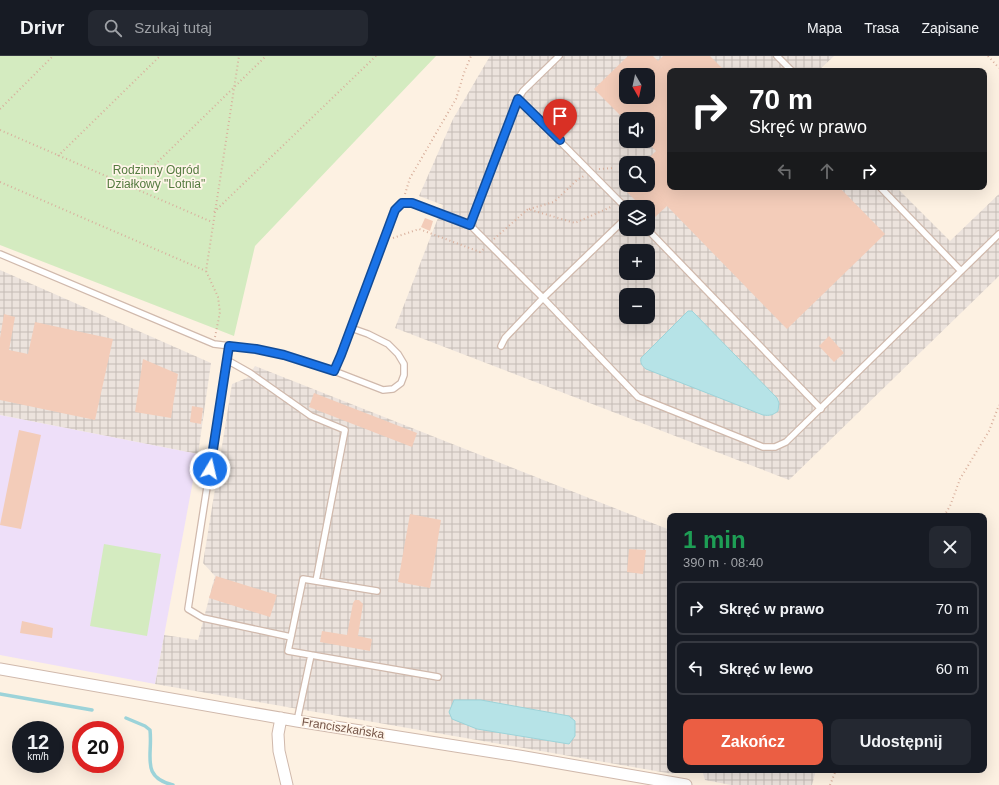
<!DOCTYPE html>
<html lang="pl">
<meta charset="utf-8">
<style>
:root{--surface:#171b24;--page:#242831;--text:#f1f3f6;--muted:#9ea1a6;--line:#363941;--accent:#eb5e43}
body{margin:0;font-family:Arial,sans-serif;background:var(--page);color:var(--text);height:100vh;display:flex;flex-direction:column;font-size:15px;white-space:nowrap}
*{box-sizing:border-box;margin:0}
p{font-size:13px;color:var(--muted)}
.icon{flex:none;width:22px;height:22px;fill:none;stroke:currentColor;stroke-width:2;stroke-linecap:round;stroke-linejoin:round}
.map{position:relative;flex:1;overflow:hidden}
.details{position:absolute;left:667px;top:457px;width:320px;height:260px;display:flex;flex-direction:column;background:var(--surface);border-radius:8px;box-shadow:0 4px 16px #0002}
.details>*{flex:none}
.banner{position:absolute;left:667px;top:12px;width:320px;height:122px;border-radius:8px;box-shadow:0 4px 16px #0002;background:#202124;color:#fff;overflow:hidden}
.needle{width:26px;rotate:171deg}
.tools{position:absolute;left:619px;top:12px;display:grid;gap:8px}
.tools a{display:grid;place-items:center;width:36px;height:36px;border-radius:8px;background:var(--surface);box-shadow:0 4px 16px #0002;font-size:20px}
.speed{position:absolute;left:12px;top:665px;display:flex;gap:8px;font-size:20px;font-weight:700;text-align:center}
.speed>*{display:grid;place-content:center;width:52px;height:52px;border-radius:50%;background:var(--surface);box-shadow:0 4px 16px #0002;line-height:1}
.speed small{font-size:10px;font-weight:400}
.speed .limit{border:6px solid #d22;background:#fff;color:#111}
.pin{position:absolute;display:grid;place-items:center;width:34px;height:34px;color:#fff;margin:-41px -17px;border-radius:50% 50% 50% 0;rotate:-45deg;box-shadow:0 0 4px #0007}
.pin .icon{rotate:45deg}
.me{position:absolute;width:44px;margin:-22px;rotate:9deg;stroke-linejoin:round;filter:drop-shadow(0 0 3px #0008)}
.turn{display:flex;align-items:center;gap:14px;height:84px;padding:0 16px;font-size:18px}
.turn .icon{width:52px;height:52px;stroke-width:2.5}
.turn b{display:block;font-size:28px;line-height:34px}
.lanes{display:flex;align-items:center;height:38px;padding:0 16px;background:#0003;justify-content:center;gap:20px;direction:ltr}
.lanes .off{opacity:.35}
.round{display:grid;place-items:center;flex:none;width:42px;height:42px;border-radius:8px;background:var(--page)}
.summary{display:flex;align-items:center;justify-content:space-between;height:68px;padding:0 16px}
h1{font-size:24px;font-weight:600;line-height:30px;color:#1e9e55}
.primary-button{display:flex;gap:8px;margin-top:auto;padding:8px 16px}
.primary-button a{flex:1;height:46px;border-radius:8px;background:var(--accent);color:#fff;font-size:16px;font-weight:600;line-height:46px;text-align:center}
.primary-button a+a{background:var(--page);color:var(--text)}
ul{padding:0;list-style:none}
li{display:flex;align-items:center;gap:12px;height:54px;margin:0 8px 6px;padding:0 8px;border:2px solid var(--line);border-radius:8px}
li div{flex:1}
li b{display:block;font-size:15px}
li em{font-style:normal}
header{display:flex;align-items:center;gap:24px;box-sizing:border-box;height:56px;padding:0 20px;background:var(--surface);border-bottom:1px solid var(--line)}
header strong{font-size:19px}
nav{display:flex;gap:22px;margin-inline-start:auto;font-size:14px}
.search{width:280px;height:36px;background:var(--page);display:flex;align-items:center;gap:10px;box-sizing:border-box;padding:0 14px;border-radius:8px;color:var(--muted);font-size:15px}
.map>svg:first-child{display:block}
</style>
<header>
<strong>Drivr</strong>
<div class="search"><svg class="icon" aria-label="search" viewBox="0 0 24 24"><circle cx="10" cy="10" r="6"/><path d="M15 15l6 6"/></svg>Szukaj tutaj</div>
<nav><a>Mapa</a><a>Trasa</a><a>Zapisane</a></nav>
</header>
<div class="map">
<svg width="999" height="729" viewBox="0 0 999 729">
<defs>
<pattern id="industrial-grid" width="8" height="8" patternUnits="userSpaceOnUse"><rect width="8" height="8" fill="#ece3dd"/><path d="M0 4h8M4 0v8" fill="none" stroke="#c4bbb5"/></pattern>
</defs>
<rect width="100%" height="100%" fill="#fdf1e2"/>
<!-- industrial -->
<path fill="url(#industrial-grid)" fill-rule="evenodd" d="M490,0h344l-16,15h-148v116h226l54,54 49,-47v82l-210,204 -394,-152 48,-123 -24,-9 34,-77zM626,19h22v22h-22zM626,63h22v22h-22zM626,107h22v22h-22zM626,151h22v22h-22zM626,195h22v22h-22zM626,239h22v22h-22z
M0,214l211,93 -13,91 -198,-39z
M255,310l415,164v240h7l-4,4 -518,-90 9,-49 34,5 17,-64 -12,-13 29,-179 15,-6z
M702,714h114l-4,15h-81l-26,-5z"/>
<!-- education -->
<path fill="#eedff9" d="M0,359l198,39 -43,230 -155,-29z"/>
<!-- green -->
<path fill="#d4ebc0" d="M0,0h436l-181,190 -21,90 -234,-91z
M104,488l57,10 -14,82 -57,-10z"/>
<!-- water -->
<path fill="#b6e3e7" stroke="#9cd3d9" d="M688,255h4l85,87 2,5 -1,8c-5,4 -8,5 -15,4l-117,-46c-4,-3 -6,-6 -5,-11z
M454,644h27l88,16 6,5v15l-6,8 -92,-15 -25,-10 -3,-7z"/>
<g fill="none" stroke-linecap="round" stroke-linejoin="round">
<!-- stream -->
<path stroke="#9cd3d9" stroke-width="3.5" d="M0,638l92,16
M126,662l19,8 5,4c3,26 -10,47 23,55"/>
</g>
<!-- building -->
<path fill="#f3ccb9" fill-rule="evenodd" d="M628,0h25l5,5 5,-5h47l15,15h-55v116h169l46,47 -98,95 -120,-123 -12,11 -7,-8v-2h-2l-7,-7 -2,2 -17,-17h28v-26l8,-8 -8,-8v-24h-24l-30,-30zM626,19h22v22h-22z
M425,162l8,3 -3,10 -9,-4z
M4,258l11,3 -6,33 19,4 7,-32 78,17 -18,81 -95,-20v-62z
M829,280l15,17 -10,9 -15,-16z
M143,303l35,15 -7,44 -36,-6z
M314,337l103,40 -5,14 -103,-40z
M192,350l11,2 -2,16 -11,-2z
M19,374l22,5 -20,94 -21,-4z
M410,458l31,6 -11,68 -32,-6z
M629,493l17,1 -3,24 -16,-2z
M216,520l61,19 -7,22 -61,-19z
M355,544h4l4,4 -5,32 14,3 -2,12 -50,-9 2,-11 25,4 6,-32z
M22,565l31,7 -1,10 -32,-5z"/>
<g fill="none" stroke-linecap="round" stroke-linejoin="round">
<defs>
<path id="service" d="M777,0l15,15
M518,43l108,109
M880,131l81,84
M470,169l48,-126 5,-8 36,-35
M647,173l174,180
M0,198l214,90 42,5 28,6 50,16 49,19 10,-1 8,-6 3,-8v-11l-6,-10 -10,-10 -20,-10 -17,-6
M229,290l-41,263 15,9 88,19 -3,14 150,26
M501,290l4,-8 38,-40 83,-80
M227,304l23,13 61,43 34,14 -29,151
M334,315l7,-16 54,-145 7,-7h10l58,22 73,73 95,99 125,50h12l11,-5 213,-208
M291,581l12,-58 74,12
M297,665l14,-66"/>
<path id="minor" d="M0,613l297,52 222,35 167,29
M281,662l-3,16 1,17 8,34"/>
</defs>
<!-- service casing -->
<use href="#service" stroke="#d0b9ac" stroke-width="8"/>
<!-- minor casing -->
<use href="#minor" stroke="#d0b9ac" stroke-width="13"/>
<!-- path -->
<path stroke="#d8af9c" stroke-width="2" stroke-dasharray="1 3" stroke-linecap="butt" d="M988,0l11,12
M0,53l53,-53
M0,74l212,92
M58,100l102,-100
M599,113l14,-1
M0,126l206,89
M132,131l134,-131
M405,138l5,-16 46,-79 8,-26 7,-17
M529,153l25,-7 23,-22 7,-4
M214,156l162,-156
M393,182l26,-9 61,23 4,-3
M494,183l34,-30 47,14 38,-17
M215,281l5,-25 -2,-15 -12,-26 33,-215
M944,460l6,-10 10,-27 29,-48 10,-26
M830,729l6,-15"/>
<!-- service -->
<use href="#service" stroke="#fff" stroke-width="5.5"/>
<!-- minor -->
<use href="#minor" stroke="#fff" stroke-width="11"/>
</g>
<g fill="none" stroke-linecap="round" stroke-linejoin="round">
<defs>
<path id="route" d="M210,413l19,-123 27,3 28,6 50,16 7,-16 54,-145 7,-7h10l58,22 48,-126 42,41"/>
</defs>
<!-- route casing -->
<use href="#route" stroke="#114b97" stroke-width="10"/>
<!-- route -->
<use href="#route" stroke="#1a73e8" stroke-width="7"/>
</g>
<g text-anchor="middle" stroke-width="3.5" stroke-linejoin="round" paint-order="stroke">
<!-- park labels -->
<g font-size="12" fill="#557b40" stroke="#fff5e9">
<text x="156" y="118">Rodzinny Ogród<tspan x="156" dy="14">Działkowy "Lotnia"</tspan></text>
</g>
<!-- street labels -->
<g font-size="12" fill="#755548" stroke="#fff5e9">
<text transform="translate(343 672) rotate(9)" y="4">Franciszkańska</text>
</g>
</g>
</svg>
<div class="tools">
<a><svg class="needle" viewBox="-14 -14 28 28"><path d="M0-13l5 13h-10z" fill="#e53935"/><path d="M0 13l5-13h-10z" fill="#9ea1a6"/></svg></a>
<a><svg class="icon" aria-label="sound" viewBox="0 0 24 24"><path d="M4 9h4l5-4v14l-5-4H4zM17 9q2 3 0 6"/></svg></a>
<a><svg class="icon" aria-label="search" viewBox="0 0 24 24"><circle cx="10" cy="10" r="6"/><path d="M15 15l6 6"/></svg></a>
<a><svg class="icon" aria-label="layers" viewBox="0 0 24 24"><path d="M12 4l9 5-9 5-9-5zM3 14l9 5 9-5"/></svg></a>
<a>+</a>
<a>−</a>
</div>
<div class="speed"><div>12<small>km/h</small></div><div class="limit">20</div></div>
<div class="pin" style="left:560px;top:84px;background:#d93025"><svg class="icon" aria-label="arrive" viewBox="0 0 24 24"><path d="M6 21V4h12l-3 4 3 4H6"/></svg></div>
<svg class="me" style="left:210px;top:413px" viewBox="-20 -20 40 40"><circle r="17" fill="#1a73e8" stroke="#fff" stroke-width="3"/><path d="M0-11L8 9 0 5-8 9z" fill="#fff"/></svg>
<div class="banner">
<div class="turn"><svg class="icon" aria-label="right" viewBox="0 0 24 24"><path d="M7 20v-9h11M14 6l5 5-5 5"/></svg><div><b>70 m</b>Skręć w prawo</div></div>
<div class="lanes"><svg class="icon off" aria-label="left" viewBox="0 0 24 24"><path d="M17 20v-9H6M10 6l-5 5 5 5"/></svg><svg class="icon off" aria-label="ahead" viewBox="0 0 24 24"><path d="M12 20V5M6 11l6-6 6 6"/></svg><svg class="icon" aria-label="right" viewBox="0 0 24 24"><path d="M7 20v-9h11M14 6l5 5-5 5"/></svg></div>
</div>
<section class="details">
<div class="summary"><div><h1>1 min</h1><p>390 m · 08:40</p></div><a class="round"><svg class="icon" aria-label="close" viewBox="0 0 24 24"><path d="M6 6l12 12M18 6L6 18"/></svg></a></div>
<ul>
<li><svg class="icon" aria-label="right" viewBox="0 0 24 24"><path d="M7 20v-9h11M14 6l5 5-5 5"/></svg><div><b>Skręć w prawo</b></div><em>70 m</em></li>
<li><svg class="icon" aria-label="left" viewBox="0 0 24 24"><path d="M17 20v-9H6M10 6l-5 5 5 5"/></svg><div><b>Skręć w lewo</b></div><em>60 m</em></li>
</ul>
<div class="primary-button"><a>Zakończ</a><a>Udostępnij</a></div>
</section>
</div>
